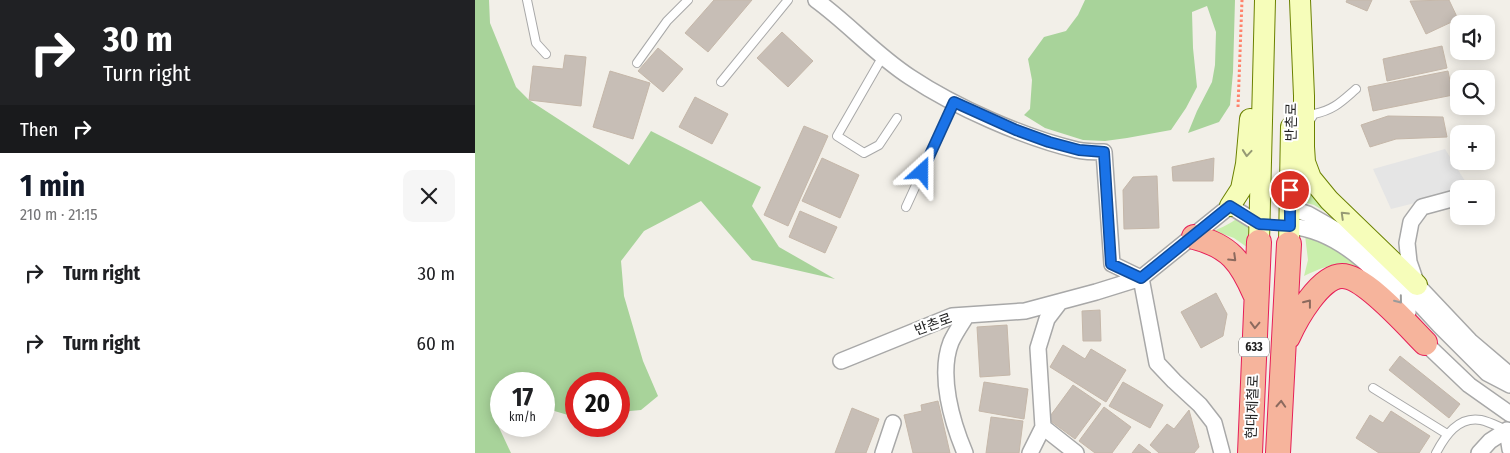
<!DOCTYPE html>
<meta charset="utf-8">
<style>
:root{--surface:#fff;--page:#f6f6f6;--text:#202124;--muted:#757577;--accent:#111827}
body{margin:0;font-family:"Fira Sans Condensed","Noto Sans KR",sans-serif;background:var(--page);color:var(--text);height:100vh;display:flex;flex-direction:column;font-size:19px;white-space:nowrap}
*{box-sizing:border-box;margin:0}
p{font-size:16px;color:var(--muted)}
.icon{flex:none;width:28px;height:28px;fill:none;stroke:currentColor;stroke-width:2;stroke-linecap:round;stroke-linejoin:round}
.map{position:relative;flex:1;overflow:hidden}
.details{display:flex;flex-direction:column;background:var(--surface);width:475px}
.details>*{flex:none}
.banner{background:#202124;color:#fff;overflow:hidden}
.fabs{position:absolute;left:975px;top:15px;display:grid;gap:10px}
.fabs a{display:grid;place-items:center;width:45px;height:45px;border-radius:10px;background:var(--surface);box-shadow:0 2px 12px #0003;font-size:25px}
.speed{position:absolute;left:15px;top:372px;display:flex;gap:10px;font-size:25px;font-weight:700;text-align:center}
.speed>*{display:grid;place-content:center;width:65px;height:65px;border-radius:50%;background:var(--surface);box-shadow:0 2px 12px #0003;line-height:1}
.speed small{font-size:12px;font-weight:400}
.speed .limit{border:8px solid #d22;background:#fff;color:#111}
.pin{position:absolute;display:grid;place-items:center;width:42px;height:42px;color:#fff;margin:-21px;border:2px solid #fff;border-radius:50%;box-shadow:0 1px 5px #0007}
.me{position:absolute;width:55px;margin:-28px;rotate:24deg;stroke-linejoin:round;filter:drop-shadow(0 0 4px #0008)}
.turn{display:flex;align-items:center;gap:18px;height:105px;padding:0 20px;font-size:22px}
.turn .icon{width:65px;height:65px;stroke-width:2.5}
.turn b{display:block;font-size:35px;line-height:42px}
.then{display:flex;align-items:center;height:48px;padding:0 20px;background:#0003;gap:10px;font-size:19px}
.round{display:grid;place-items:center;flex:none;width:52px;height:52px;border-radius:10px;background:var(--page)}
.overview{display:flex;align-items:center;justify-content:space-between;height:85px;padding:0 20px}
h1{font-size:30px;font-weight:700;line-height:38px;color:var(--accent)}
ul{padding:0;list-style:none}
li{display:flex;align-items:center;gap:15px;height:70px;padding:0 20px}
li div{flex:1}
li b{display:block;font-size:19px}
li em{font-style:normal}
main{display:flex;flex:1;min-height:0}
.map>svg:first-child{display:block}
</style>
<main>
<section class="details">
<div class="banner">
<div class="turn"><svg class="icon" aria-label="right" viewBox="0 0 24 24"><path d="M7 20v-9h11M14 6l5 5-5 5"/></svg><div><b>30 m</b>Turn right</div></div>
<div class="then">Then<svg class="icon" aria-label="right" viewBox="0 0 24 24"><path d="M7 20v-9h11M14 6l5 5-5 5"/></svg></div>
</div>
<div class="overview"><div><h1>1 min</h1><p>210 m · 21:15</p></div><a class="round"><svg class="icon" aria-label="close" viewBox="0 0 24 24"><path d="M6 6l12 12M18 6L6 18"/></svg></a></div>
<ul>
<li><svg class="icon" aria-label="right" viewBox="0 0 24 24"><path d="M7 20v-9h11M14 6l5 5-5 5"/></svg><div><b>Turn right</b></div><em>30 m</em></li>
<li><svg class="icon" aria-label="right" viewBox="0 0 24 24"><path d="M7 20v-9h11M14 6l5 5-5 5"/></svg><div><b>Turn right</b></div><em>60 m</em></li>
</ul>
</section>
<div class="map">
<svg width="1035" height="453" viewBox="0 0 1035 453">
<rect width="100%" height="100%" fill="#f2efe8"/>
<!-- grass -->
<path fill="#c9eeac" d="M821,134l33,80 -15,-9 -14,-4z
M771,209l5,41 -17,-12 -20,-7c13,-6 23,-10 32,-22z
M830,235l41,17 29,27c-31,-16 -39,-19 -71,-3l4,-16z"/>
<!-- forest -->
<path fill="#a8d39a" d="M0,0h14l1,23 26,64 13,13 100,65 22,-34 110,56 -9,19 27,41 56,32 -83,-19 -51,-59 -57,30 -23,30 3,35 19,65 15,35 -17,14 -22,2v-28h-43v32l-1,1 -31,-9v-24h-43v30l-6,5 16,34h-36z
M610,0h150l-2,72 -3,33 -11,17 -31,11 9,-22 15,-29 3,-17 1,-33 -9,-26 -15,6 1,36 4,39 -11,21 -15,22 -44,8 -22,3 -22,-1 -38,-12 -21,-13 6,-6 2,-29 -4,-21 16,-22 22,-6 12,-16z"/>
<!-- parking -->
<path fill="#e5e5e5" d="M970,149l25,40h-11v3l-68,17 -18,-40z"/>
<!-- building -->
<path fill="#c7beb6" stroke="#c5b7a9" d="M239,0h38l-44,52 -23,-19z
M872,0h25l-5,11 -21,-9z
M974,0l9,19 -32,15 -16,-33z
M307,32l31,29 -25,26 -31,-29z
M967,46l5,22 -60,13 -4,-22z
M183,48l25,21 -20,23 -25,-21z
M90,55l21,2 -5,49 -52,-6 4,-34 30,3z
M135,71l40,12 -17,56 -40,-12z
M973,71l5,24 -80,16 -5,-24z
M220,97l33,17 -16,30 -33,-17z
M913,116l55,1 4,20 -51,2 -26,8 -9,-22z
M329,126l24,10 -40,90 -24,-11z
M347,158l37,17 -19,43 -38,-17z
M739,158l-1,23h-40l-1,-14z
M682,176l2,52 -35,1 -1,-39 10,-13z
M325,211l37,16 -12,26 -36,-16z
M741,293l11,21 -4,22 -22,12 -20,-36z
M625,310l1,31h-18l-1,-30z
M532,325l3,50 -30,2 -3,-50z
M588,345l22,14 6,-10 35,21 -20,32 -56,-35z
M925,356l60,48 -11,14 -60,-48z
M509,382l44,7 -4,30 -45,-8z
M648,382l40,23 -13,23 -41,-22z
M598,385l28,19 -26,35 -27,-20z
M463,401l12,52h-37l-9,-38 18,-4 -1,-6z
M629,407l27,20 -19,26h-17l-16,-12z
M377,408l27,11 -13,34h-31z
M714,410l10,37 -5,6h-35l-9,-8 17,-21 7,5z
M916,411l39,25 -11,17h-40l-23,-15 14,-23 13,8z
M516,417l32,4 -4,32h-33z
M664,444l12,9h-19z"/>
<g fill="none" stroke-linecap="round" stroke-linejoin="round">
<defs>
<path id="service" d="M52,0l9,43 10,11
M408,56l-46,80 27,17 15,-8 18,-27
M162,63l30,-42 21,-21
M246,82l67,-82
M834,122l5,-8c20,-4 28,-13 42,-25
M431,207l48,-105
M898,388l74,46
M961,453c9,-17 22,-37 45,-33 9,2 18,7 26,10"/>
<path id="minor" d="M341,0c33,24 60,55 94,77 45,30 115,61 167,73 9,2 18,2 27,2l8,112 29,14 16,85 17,18 26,24 14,18 8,30
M984,197l-37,10 -11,15 -4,21 2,19 8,23 53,56 40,34
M755,206l29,18
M815,208l18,6 53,30 18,16 60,65 48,48 23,12
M815,226c51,5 90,46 118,86
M947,336l3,7 44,42 41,29
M366,361l111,-45 73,-5 71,-19 45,-14 89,-72
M568,427l33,26
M408,453l10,-30
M490,453c-13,-31 -27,-78 -14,-111 4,-9 11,-19 16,-27
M555,453l13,-26 -5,-79 9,-29 13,-17
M1004,453l11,-12 17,-11 3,19"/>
<path id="secondary" d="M825,0l4,96v51l1,15 6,16 18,22 88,85
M755,206l11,-17 5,-25 4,-45
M784,242l6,-242
M814,244l2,-117"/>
<path id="trunk" d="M719,237c36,9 47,25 61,57
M813,337c8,-18 32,-61 54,-61 23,0 66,50 83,67
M775,453l9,-211
M803,453l11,-209"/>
</defs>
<!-- service casing -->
<use href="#service" stroke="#a8a8a8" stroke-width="10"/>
<!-- minor casing -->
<use href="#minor" stroke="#a8a8a8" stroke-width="18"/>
<!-- secondary casing -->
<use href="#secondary" stroke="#6b8100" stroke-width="22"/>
<!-- trunk casing -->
<use href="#trunk" stroke="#e61f58" stroke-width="26"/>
<!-- path -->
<path stroke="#ff836c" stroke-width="3" stroke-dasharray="2.5 2.5" stroke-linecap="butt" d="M763,107l4,-107"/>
<!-- service -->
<use href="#service" stroke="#fff" stroke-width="8"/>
<!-- minor -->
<use href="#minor" stroke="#fff" stroke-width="15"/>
<!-- secondary -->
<use href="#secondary" stroke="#f6fdba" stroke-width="20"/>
<!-- trunk -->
<use href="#trunk" stroke="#f6b49c" stroke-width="24"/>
</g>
<!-- one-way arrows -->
<defs><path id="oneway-chevron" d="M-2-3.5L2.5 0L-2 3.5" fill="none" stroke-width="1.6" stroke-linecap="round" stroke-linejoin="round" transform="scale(1.25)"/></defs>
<g stroke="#969a75">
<use href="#oneway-chevron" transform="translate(772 153) rotate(95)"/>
<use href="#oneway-chevron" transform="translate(869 215) rotate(-136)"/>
</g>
<g stroke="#8c6a5e">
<use href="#oneway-chevron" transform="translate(758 258) rotate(44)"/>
<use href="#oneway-chevron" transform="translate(833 303) rotate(-52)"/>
<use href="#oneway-chevron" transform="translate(780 325) rotate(92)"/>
<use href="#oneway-chevron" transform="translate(806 404) rotate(-87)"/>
</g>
<use stroke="#9b9b9b" href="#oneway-chevron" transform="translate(924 300) rotate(51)"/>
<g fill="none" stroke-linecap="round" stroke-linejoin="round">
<defs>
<path id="route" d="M447,172l32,-70 62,28 33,12 30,8 25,2 7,112 30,14 89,-72 29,18 31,2v-36"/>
</defs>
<!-- route casing -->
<use href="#route" stroke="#114b97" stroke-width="12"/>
<!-- route -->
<use href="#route" stroke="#1a73e8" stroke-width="9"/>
</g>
<g text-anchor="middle" stroke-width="4" stroke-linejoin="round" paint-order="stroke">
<!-- shield labels -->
<rect fill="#fff" stroke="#646464" stroke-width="1" x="764" y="337.5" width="30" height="19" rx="4"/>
<g font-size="12" font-weight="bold" fill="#212121">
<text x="779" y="351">633</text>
</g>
<!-- street labels -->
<g font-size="14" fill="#212121" stroke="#fff">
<text transform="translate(816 122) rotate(-89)" y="5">반촌로</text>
<text transform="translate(458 324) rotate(-20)" y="5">반촌로</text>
<text transform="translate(777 407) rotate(-88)" y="5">현대제철로</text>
</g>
</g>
</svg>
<div class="fabs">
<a><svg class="icon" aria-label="sound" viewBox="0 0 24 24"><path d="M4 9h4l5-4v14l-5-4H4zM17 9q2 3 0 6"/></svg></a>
<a><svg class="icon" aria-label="search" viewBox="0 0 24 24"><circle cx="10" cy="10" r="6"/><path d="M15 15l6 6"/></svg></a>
<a>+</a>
<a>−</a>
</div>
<div class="speed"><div>17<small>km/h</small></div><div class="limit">20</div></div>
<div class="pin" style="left:815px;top:190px;background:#d93025"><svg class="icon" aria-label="arrive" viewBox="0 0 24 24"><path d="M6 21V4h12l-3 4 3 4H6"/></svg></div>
<svg class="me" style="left:447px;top:172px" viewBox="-20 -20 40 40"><path d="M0-17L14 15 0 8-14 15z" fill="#1a73e8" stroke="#fff" stroke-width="4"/></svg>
</div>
</main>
